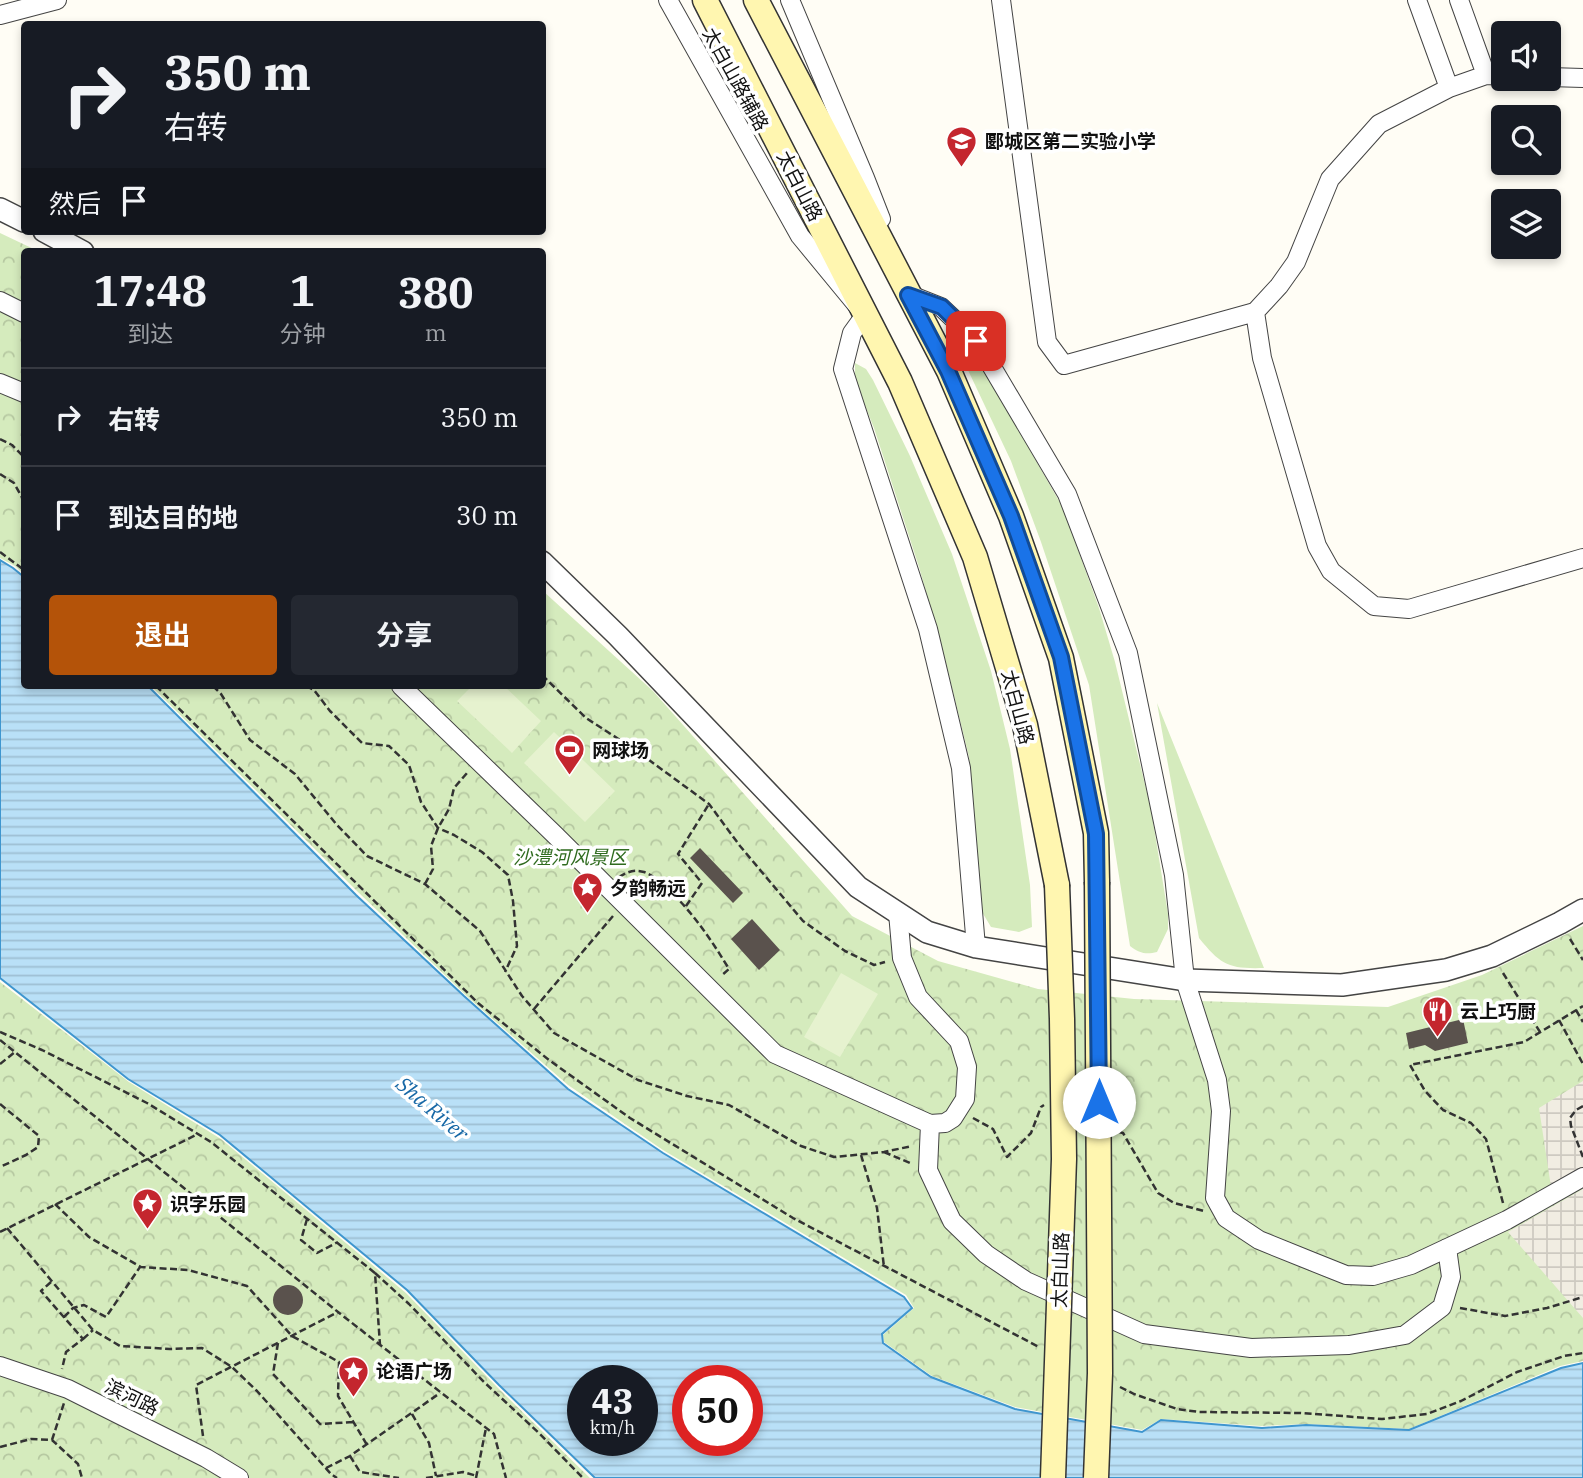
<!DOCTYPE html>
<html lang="zh">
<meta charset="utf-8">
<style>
:root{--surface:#171b24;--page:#242831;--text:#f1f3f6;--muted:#9ea1a6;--line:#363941;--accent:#b45309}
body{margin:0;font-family:"IBM Plex Serif","Noto Sans SC",serif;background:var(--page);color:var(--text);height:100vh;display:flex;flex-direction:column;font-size:26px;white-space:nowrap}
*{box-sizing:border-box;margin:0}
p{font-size:23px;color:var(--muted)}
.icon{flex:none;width:38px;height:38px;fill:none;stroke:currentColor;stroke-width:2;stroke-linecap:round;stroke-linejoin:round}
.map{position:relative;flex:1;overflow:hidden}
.panel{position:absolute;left:21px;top:248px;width:525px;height:441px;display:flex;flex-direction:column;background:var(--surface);border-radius:7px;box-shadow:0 4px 10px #0003}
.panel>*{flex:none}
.hud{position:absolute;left:21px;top:21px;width:525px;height:214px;border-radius:7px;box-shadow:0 4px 10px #0003;background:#171b24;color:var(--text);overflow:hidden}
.fabs{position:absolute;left:1491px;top:21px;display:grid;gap:14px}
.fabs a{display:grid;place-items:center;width:70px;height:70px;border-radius:7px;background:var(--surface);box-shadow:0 4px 10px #0003;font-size:35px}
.speed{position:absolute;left:567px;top:1365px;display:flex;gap:14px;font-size:35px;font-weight:700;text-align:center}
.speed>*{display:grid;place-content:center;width:91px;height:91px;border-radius:50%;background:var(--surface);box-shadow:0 4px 10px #0003;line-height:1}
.speed small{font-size:18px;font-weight:400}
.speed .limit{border:10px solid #d22;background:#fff;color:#111}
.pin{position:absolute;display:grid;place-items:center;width:60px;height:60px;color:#fff;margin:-30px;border-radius:14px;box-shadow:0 4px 10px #0006}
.me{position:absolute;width:77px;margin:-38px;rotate:0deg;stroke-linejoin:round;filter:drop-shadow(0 0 5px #0008)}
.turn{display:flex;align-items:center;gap:24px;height:147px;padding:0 28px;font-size:32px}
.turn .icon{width:91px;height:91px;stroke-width:2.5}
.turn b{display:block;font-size:49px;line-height:60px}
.then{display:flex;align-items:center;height:66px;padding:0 28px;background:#0003;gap:14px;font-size:26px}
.eta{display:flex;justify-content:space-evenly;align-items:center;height:119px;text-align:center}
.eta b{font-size:42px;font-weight:700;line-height:49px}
.primary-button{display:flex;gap:14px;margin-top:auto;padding:14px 28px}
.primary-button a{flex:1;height:80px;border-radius:7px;background:var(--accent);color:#fff;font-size:28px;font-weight:700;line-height:80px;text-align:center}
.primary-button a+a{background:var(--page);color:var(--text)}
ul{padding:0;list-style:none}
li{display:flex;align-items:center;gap:21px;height:98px;padding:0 28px;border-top:2px solid var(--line)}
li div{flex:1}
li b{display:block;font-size:26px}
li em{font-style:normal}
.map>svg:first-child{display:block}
</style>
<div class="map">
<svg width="1583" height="1478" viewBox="0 0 1583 1478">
<defs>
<pattern id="park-crowns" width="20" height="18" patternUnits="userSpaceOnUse" patternTransform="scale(1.75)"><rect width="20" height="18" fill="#d5ebbd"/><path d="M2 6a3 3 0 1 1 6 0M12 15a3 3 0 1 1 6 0" fill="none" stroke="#b6c8a1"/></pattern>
<pattern id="plaza-grid" width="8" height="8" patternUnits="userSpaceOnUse" patternTransform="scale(1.75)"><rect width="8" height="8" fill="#f1ede2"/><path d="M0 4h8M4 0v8" fill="none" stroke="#cecac1"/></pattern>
<pattern id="water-rules" width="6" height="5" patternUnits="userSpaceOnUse" patternTransform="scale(1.75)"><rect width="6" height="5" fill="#b9e0f7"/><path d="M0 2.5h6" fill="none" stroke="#9ebfd3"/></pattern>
</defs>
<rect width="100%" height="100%" fill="#fffdf5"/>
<!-- park -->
<path fill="url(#park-crowns)" d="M0,233l40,19h-16v322l-9,-8 -15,-8z
M543,591l110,100 199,225 86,45 100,28 96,10 254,8 94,-32 101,-49v435l-23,5 -151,63 -103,-5 -45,2 -100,-7 -19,11 -127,-23 -83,-31 -48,-34 -1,-7 31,-27 -8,-13 -243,-145 -95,-65 -97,-85 -112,-107 -208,-207h391z
M0,982l129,100 92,57 185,154 93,96 91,89h-590z"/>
<!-- garden -->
<path fill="#d5ebbd" d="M953,333l26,28 84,147 36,100 16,54 36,147 17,105v15l-11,23c-11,3 -18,1 -27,-6l-41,-261 -48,-143 -30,-81 -44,-93 -21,-34z
M855,363l11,6 7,11 37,76 42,98 39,117 19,78 20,136 2,42 -13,5 -28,-5 -9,-15 -13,-155 -24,-98 -26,-92 -45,-139 -19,-47z
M1157,703l107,265c-36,1 -43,-3 -65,-30z"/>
<!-- pitch -->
<path fill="#e6f2cf" d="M472,686h32l37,35 -29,32 -55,-52z
M554,732l61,59 -30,31 -61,-59z
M841,973l37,21 -38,63 -36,-20z"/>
<!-- plaza -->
<path fill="url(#plaza-grid)" d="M1583,1081v87l-32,19 -12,-79z
M1583,1189v129l-75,-86z"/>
<!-- water -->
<path fill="url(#water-rules)" stroke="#3f96cf" stroke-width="2" fill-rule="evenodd" d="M0,560l13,8 11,9v109h124l208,209 108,101 104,93 95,64 241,144 8,11 -30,26 1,9 48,34 84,32 127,23 19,-12 101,8 44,-3 103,5 152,-62 22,-5v115h-988l-96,-93 -92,-95 -187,-155 -92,-56 -128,-101zM583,1381h59v59h-59zM688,1381h59v59h-59z"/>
<!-- building -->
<path fill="#5a524d" d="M700,848l43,45 -10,10 -43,-45z
M752,919l28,31 -21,20 -28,-31z
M1463,1019l5,24 -33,8 -10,-6 -16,4 -3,-16z
M273 1300a15 15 0 1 1 30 0a15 15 0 1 1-30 0Z"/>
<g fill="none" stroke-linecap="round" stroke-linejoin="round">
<defs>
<path id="minor" d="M668,0l132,236 65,79 -13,18 -9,36 85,260 33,139 15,179
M790,0l75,178 16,41
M1001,0l46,342 17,23 191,-53
M1417,0l32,88
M1459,0l27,75
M0,15l57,-15
M1503,76l-17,-1 -37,13 -70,36 -49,55 -34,83 -17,24 -24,26 7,46 55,188 14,25 43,35 35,3 174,-51
M1549,77l34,1
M907,291l1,3 33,13 35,33 91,154 61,159 46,222 11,105 32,100 4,31 -6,87 11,20 33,22 52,21 35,14 27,1 38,-11 96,-45 76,-43
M0,301l24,12
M0,383l24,10
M401,686l154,149 220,219 155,70 15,-1 8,-5 12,-19 2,-32 -8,-26 -41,-44 -16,-39 -4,-45
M930,1124l-2,46 24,51 34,33 40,27 118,53 107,14 98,-3 56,-10 37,-28 9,-30 -4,-29
M0,1366l68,23 138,69 33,20"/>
<path id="tertiary" d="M0,209l24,12
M44,231l39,21
M542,562l76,74 240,251 69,45 49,15 209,33 157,5 104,-15 46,-14 68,-33 23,-13"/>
<path id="secondary" d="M705,0l195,382 75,175 50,168 32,160
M756,0l193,371 62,145 50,142 35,175 1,49"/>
</defs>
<!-- minor casing -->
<use href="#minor" stroke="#444" stroke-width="20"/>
<!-- tertiary casing -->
<use href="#tertiary" stroke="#444" stroke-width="24"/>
<!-- secondary casing -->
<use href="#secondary" stroke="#333" stroke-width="27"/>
<!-- path -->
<path stroke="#333" stroke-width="2.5" stroke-dasharray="7 3.5" stroke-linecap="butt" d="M0,439l12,6 12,12
M0,474l14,9 10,18
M0,552l24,18
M542,675l44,43 48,31 75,55 31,42 63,75 42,30 29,14 11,-3
M156,686l322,317 71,57 81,58 163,100 246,129
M213,686l8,8 29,46 45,34 42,51 30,31 58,28 55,47 42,65 32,37 84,47 49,16 42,9 72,41 33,11 50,-5 28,-6
M306,686l8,4 16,21 32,32 27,3 20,19 12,37 17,26 16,7 28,17 26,23 5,26 4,45 -12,26
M619,877c8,-5 15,-8 25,-5 11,4 18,12 26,19 24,23 42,50 59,78l-8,7
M425,884l8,-15 -2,-23 7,-18 11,-19 5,-21 13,-15
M686,906l16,-23 -24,-29 31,-50
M1570,939l13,21
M1503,973l37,59
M534,1009l79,-93
M1576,1010l7,12
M1559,1020l24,44
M0,1032l42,18 105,53 64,39 164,131 5,72
M0,1040l338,272 156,122 12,44
M0,1064l15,-12
M0,1104l39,32 -1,11 -12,8 -26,12
M1583,1106l-7,4 -6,8 1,8 12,31
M973,1118l20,11 14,28 24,-24 10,-26 3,-2
M1119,1132l4,1 35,60 16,10 30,8
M884,1152l26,11
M861,1155l16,53 7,59
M1503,1203l-17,-64 -15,-16 -28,-13 -18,-19 -15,-26 114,-23 59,-36
M55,1204l34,33 52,30 47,3 59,16 45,50 47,26 -1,34 29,49
M307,1219l-6,21 16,13 21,-11
M7,1228l86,102 27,16 50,3 32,-1 30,19 25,24 74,83 6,4
M0,1232l198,-98
M375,1273l34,31 75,78 56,52 43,44
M51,1282l-10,9 42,48 -17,13 -4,17
M1460,1308l45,8 42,-8 36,-11
M64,1317l9,-9 11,-3 22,12 34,-50
M83,1339l10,-9
M278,1343l-5,31 47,50 33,-2
M1120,1387l14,7 43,15 22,3 102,1 81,6 45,-5 34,-13 56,-29 47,-16 19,-3
M412,1414l17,29 7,33
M203,1436l-7,-51 142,-73
M52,1440l12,-37
M0,1447l31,-8 21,1 26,24 4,14
M350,1456l10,16 39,6
M326,1468l24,-12 90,-63
M426,1478l37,-6 14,4
M476,1478l10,-50"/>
<!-- minor -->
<use href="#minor" stroke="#fff" stroke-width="18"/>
<!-- tertiary -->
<use href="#tertiary" stroke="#fff" stroke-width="21"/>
<!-- secondary -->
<use href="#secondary" stroke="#fff6b0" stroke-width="24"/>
<defs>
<path id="secondary-bridge" d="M1053,1478l11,-319 -2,-140 -5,-134
M1096,1478l4,-105 -3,-491"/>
</defs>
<!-- secondary-bridge casing -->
<use href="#secondary-bridge" stroke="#333" stroke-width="27" stroke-linecap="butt"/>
<!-- secondary-bridge -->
<use href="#secondary-bridge" stroke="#fff6b0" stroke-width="24"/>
</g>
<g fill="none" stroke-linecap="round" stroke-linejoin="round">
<defs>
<path id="route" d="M976,341l-34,-34 -34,-12 40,76 63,145 50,141 35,177 3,268"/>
</defs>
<!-- route casing -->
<use href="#route" stroke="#114b97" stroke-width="18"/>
<!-- route -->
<use href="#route" stroke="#1a73e8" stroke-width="12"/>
</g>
<!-- icons -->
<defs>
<symbol id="school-pin" viewBox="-11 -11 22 30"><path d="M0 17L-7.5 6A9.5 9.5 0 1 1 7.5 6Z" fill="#c4262e" stroke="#fff"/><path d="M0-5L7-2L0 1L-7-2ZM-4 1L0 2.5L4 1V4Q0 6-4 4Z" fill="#fff"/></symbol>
<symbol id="stadium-pin" viewBox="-11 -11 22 30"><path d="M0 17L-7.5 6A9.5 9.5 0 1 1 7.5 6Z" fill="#c4262e" stroke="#fff"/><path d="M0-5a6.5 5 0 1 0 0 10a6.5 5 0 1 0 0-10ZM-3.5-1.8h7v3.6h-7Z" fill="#fff"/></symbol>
<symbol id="sight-pin" viewBox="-11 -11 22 30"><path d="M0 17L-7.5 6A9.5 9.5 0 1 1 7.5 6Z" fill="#c4262e" stroke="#fff"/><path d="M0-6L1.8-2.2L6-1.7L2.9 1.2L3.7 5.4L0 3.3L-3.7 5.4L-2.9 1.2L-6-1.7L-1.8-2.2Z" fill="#fff"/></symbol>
<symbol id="restaurant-pin" viewBox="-11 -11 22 30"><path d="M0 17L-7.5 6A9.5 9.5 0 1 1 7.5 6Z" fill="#c4262e" stroke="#fff"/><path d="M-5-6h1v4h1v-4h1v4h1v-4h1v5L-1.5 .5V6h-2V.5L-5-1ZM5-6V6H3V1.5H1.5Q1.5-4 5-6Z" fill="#fff"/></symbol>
</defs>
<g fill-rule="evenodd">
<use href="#school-pin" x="944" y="124" width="35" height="47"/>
<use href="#stadium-pin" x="552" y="732" width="35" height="47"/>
<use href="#sight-pin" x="570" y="870" width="35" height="47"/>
<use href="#restaurant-pin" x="1420" y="994" width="35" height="47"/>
<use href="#sight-pin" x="130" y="1186" width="35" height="47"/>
<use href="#sight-pin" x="336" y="1354" width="35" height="47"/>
</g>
<g text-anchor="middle" stroke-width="7" stroke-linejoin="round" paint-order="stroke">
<!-- street labels -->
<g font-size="19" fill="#111" stroke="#fff">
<text transform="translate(736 79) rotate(61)" y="7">太白山路辅路</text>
<text transform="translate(800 186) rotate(63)" y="7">太白山路</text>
<text transform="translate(1018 707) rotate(75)" y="7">太白山路</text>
<text transform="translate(1060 1270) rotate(-88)" y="7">太白山路</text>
<text transform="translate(132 1397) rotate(26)" y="7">滨河路</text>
</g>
<!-- poi labels -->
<g font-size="19" font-weight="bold" fill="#111" stroke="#fff" text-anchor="start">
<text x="985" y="148">郾城区第二实验小学</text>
<text x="592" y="757">网球场</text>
<text x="610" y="895">夕韵畅远</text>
<text x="1460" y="1018">云上巧厨</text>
<text x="170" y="1211">识字乐园</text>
<text x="376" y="1378">论语广场</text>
</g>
<!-- park labels -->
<g font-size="19" font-style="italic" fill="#2f6b1f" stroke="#fff">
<text x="570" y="864">沙澧河风景区</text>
</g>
<!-- water labels -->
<g font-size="21" font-style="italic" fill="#1768a6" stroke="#fff">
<text transform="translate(432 1109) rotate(40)" y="7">Sha River</text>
</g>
</g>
</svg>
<div class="fabs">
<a><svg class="icon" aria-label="sound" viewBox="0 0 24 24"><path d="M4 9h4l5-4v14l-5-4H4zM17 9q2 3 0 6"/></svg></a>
<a><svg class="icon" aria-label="search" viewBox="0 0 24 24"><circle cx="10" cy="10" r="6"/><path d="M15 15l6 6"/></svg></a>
<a><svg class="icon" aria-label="layers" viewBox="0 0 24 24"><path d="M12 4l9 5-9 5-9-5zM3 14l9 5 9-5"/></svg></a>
</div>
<div class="speed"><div>43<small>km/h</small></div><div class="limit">50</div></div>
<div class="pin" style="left:976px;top:341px;background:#d93025"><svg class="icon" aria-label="arrive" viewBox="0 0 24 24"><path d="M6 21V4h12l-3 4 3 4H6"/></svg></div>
<svg class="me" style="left:1099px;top:1102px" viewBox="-20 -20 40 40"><circle r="19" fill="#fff"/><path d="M0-13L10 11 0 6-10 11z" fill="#1a73e8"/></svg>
<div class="hud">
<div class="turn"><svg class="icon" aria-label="right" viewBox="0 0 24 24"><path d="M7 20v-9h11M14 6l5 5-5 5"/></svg><div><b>350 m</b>右转</div></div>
<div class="then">然后<svg class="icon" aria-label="arrive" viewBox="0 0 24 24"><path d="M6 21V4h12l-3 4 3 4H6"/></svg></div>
</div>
<section class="panel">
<div class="eta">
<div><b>17:48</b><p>到达</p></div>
<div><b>1</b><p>分钟</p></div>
<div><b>380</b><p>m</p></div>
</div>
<ul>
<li><svg class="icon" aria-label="right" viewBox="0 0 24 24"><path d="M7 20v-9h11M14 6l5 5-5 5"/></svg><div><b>右转</b></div><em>350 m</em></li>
<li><svg class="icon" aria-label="arrive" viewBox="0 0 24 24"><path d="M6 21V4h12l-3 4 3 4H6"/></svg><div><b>到达目的地</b></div><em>30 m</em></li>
</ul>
<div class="primary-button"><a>退出</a><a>分享</a></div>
</section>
</div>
